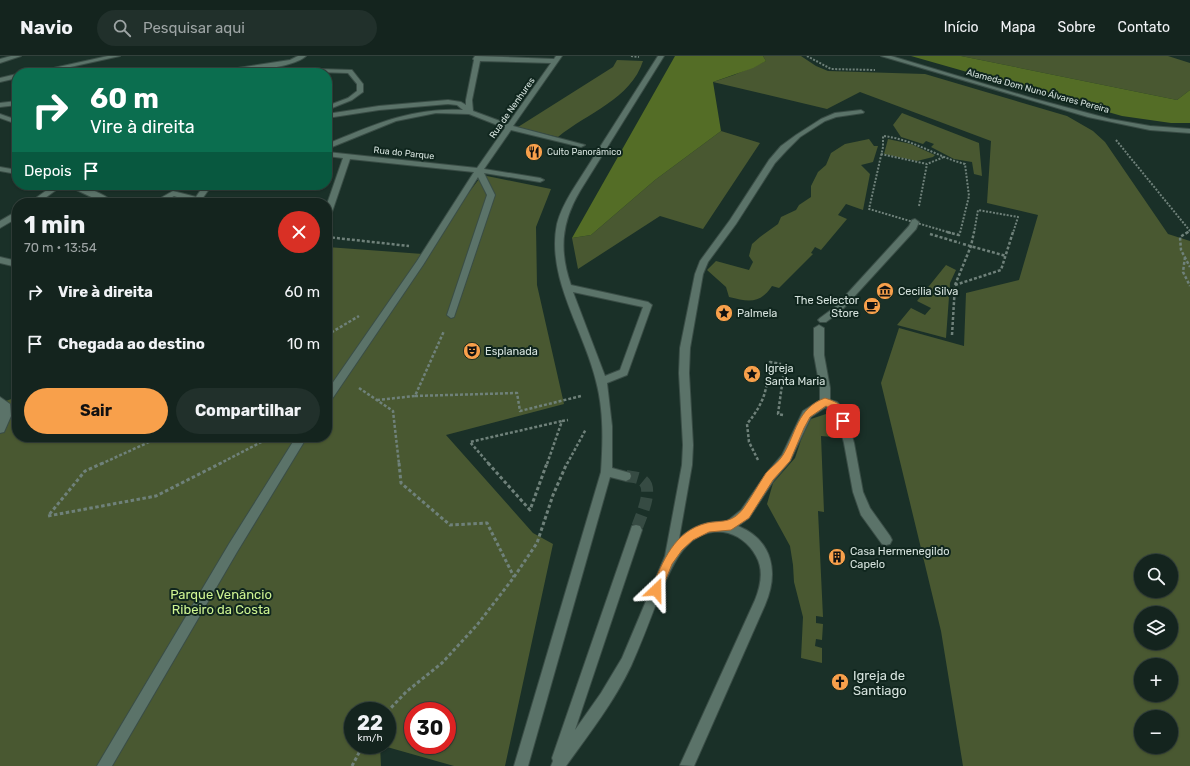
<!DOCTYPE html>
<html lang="pt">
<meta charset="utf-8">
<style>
:root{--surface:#14241e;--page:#21302b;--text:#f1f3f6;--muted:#9da4a4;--line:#33413c;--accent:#f8a04b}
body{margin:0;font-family:Rubik,sans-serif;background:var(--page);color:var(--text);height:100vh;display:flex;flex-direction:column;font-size:15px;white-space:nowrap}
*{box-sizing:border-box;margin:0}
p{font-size:13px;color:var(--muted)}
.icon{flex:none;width:22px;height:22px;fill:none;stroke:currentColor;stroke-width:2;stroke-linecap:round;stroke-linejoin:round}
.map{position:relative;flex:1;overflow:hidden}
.panel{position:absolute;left:12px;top:142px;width:320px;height:244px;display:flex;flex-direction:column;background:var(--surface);border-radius:16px;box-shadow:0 1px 3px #0004,0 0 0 1px var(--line)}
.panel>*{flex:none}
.guide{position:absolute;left:12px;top:12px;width:320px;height:122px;border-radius:16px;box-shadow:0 1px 3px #0004,0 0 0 1px var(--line);background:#0b6e4f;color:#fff;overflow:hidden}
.fabs{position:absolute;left:1134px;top:498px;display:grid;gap:8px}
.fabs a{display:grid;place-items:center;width:44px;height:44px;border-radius:50%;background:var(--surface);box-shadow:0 1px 3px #0004,0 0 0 1px var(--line);font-size:20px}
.speed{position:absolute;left:344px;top:646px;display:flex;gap:8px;font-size:20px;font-weight:700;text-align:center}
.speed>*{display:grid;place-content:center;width:52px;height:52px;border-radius:50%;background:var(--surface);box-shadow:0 1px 3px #0004,0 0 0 1px var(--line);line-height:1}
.speed small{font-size:10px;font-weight:400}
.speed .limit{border:6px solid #d22;background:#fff;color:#111}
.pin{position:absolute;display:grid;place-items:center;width:34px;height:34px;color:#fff;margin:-17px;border-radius:8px;box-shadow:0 2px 6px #0006}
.me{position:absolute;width:44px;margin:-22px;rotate:23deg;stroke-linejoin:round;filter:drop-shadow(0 0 3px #0008)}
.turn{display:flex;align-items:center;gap:14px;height:84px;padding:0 12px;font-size:18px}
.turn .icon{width:52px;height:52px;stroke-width:2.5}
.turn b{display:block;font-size:28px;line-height:34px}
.then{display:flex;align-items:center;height:38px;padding:0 12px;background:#0003;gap:8px;font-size:15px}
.round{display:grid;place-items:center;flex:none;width:42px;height:42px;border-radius:21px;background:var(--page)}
.summary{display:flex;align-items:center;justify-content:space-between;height:68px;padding:0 12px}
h1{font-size:24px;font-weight:700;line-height:30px}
.primary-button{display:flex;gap:8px;margin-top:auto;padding:8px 12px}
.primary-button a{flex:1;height:46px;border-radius:24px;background:var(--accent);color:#111;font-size:16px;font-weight:700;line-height:46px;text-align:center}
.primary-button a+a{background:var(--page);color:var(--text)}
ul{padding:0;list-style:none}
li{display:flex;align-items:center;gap:12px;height:52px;padding:0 12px}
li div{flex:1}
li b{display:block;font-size:15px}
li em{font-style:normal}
header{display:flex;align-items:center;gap:24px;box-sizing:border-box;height:56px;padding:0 20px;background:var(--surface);border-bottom:1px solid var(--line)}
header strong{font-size:19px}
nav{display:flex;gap:22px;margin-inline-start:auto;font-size:14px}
.search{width:280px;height:36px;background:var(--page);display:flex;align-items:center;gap:10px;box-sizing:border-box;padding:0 14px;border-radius:22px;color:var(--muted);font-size:15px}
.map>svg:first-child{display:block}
</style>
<header>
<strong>Navio</strong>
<div class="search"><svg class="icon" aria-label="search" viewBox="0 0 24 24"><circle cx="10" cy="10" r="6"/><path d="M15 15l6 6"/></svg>Pesquisar aqui</div>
<nav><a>Início</a><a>Mapa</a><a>Sobre</a><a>Contato</a></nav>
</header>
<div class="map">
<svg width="1190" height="710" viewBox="0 0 1190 710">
<rect width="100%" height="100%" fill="#1a3028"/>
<!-- green -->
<path fill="#495831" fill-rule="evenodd" d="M763,0h38l15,10 12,5 97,3 142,42 26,15 12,11 63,92 22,7v525h-227l-22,-135 -60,-248 18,-55 65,18 2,-53 53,-13 19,-65 -51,-12 4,-62 -131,-49 -33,17 -114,-27 21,-7 32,-14zM1141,505h30v30h-30zM1141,557h30v30h-30zM1141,609h30v30h-30zM1141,661h30v30h-30z
M961,0h207l22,7v27l-13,10z
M617,4l26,1c-12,38 -56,52 -85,76l-40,-10 95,-60z
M902,57l77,30 3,33 -8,-2 -2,-12 -18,-3 -23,-12 3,-3 -8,-3 -3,3 -22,-7 -8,-12z
M721,75l39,12 -57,86 -43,-13 -82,53 -6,-31 19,-3 64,-55z
M869,83l5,7h4l-5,16 -12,3 9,9 -7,36 -17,-6 -8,11 9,4 -26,31 -6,-3 -4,6 2,1 -34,34 -7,-2c-12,18 -23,16 -43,11l-3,-10 -19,-17 9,-9 33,9 4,-8 -4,-6 3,-12 8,-7 18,-13 3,-7 15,-7 3,-5 12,-8v-11l7,-14 8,-7 5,-12 14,-9z
M888,83l23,5 24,11 -2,2 -16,4 -33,-7z
M482,119l69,14 -15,38 1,58 27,119 -118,31 87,98 20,11 -48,222h-51l-74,-21 1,21h-381v-363l17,-6v40h310v-190l96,7zM353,655h34v34h-34zM413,655h34v34h-34z
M946,209l10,5 -6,13 -4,55 -49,-13 14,-17 14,7 6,-7 -14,-7z
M826,358l7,23 -12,-1 3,76 -6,-1 5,106 -7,-1v7l7,1 -1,16 -6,-1 -1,7 7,2v15l-21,-5 2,-41 -9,-35 -1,-17 -3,-19 -23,-42 6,-21 22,-25 11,-33 5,-6z"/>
<!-- forest -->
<path fill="#546d26" d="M675,0h88l3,5 -13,7 -40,14 8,49 -66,49 -64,55 -19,3z
M911,0h50l216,44 13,-10v33h-19l-49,-7z"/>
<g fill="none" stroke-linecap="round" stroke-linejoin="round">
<!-- minor-tunnel -->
<path stroke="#364b43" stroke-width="12" stroke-dasharray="12 6" stroke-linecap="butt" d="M626,420c5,1 12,1 16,4 13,8 -2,38 -6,50"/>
<defs>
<path id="minor" d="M11,0h10l-21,7v-4z
M108,0h12l-77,17h-12z
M298,0h8c-14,13 -71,17 -91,17l3,-2 72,-11z
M475,0l79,3 2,-3h6l-49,70 72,19 -4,2 -70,-17 -27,39 56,9 4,2 -4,2 -56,-9 11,22 -41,122 -3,1 -4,-3 40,-120 -9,-18 -55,88 -93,137 -3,1v-12l90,-130 57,-89 -124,-13 -19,56 -4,3v-14l16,-46 -16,-2v-4l150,16 28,-40 -36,-14 -33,-1 -40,8 -69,28v-5c46,-19 85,-37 136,-34l-6,-5 -9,-1 -69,6 -52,8v-4l52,-8 69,-6 13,2 5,3v-5l8,-40 -1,-1zM480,5l71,2 -43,61 -35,-13 -1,-11z
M658,0h6l-84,135c-19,32 -21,60 -9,94l77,17 4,3 -25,70 -20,8 5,43v42l18,5 1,3 -1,3 -4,2 -16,-4 -82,289h-14l87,-294c2,-30 3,-61 -5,-91 -12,-51 -50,-103 -39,-157 3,-12 9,-23 15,-33zM573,236l70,15 -23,63 -15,6z
M881,0h10l144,43 75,20 40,7 40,3v4l-40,-3 -62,-13z
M287,12l65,2 11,14v8l-11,8 -25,10v-4l21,-8 9,-7v-7l-9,-11 -63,-2v-2z
M17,18v4l-17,4v-4z
M17,45v4l-17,2v-4z
M861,54l3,2 -1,1 -27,4 -11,4 -25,16 -13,13 -12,13 -39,61 -28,38 -5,12 -13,74 -1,25 4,72 -1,20 -13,74c12,-12 29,-19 47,-17l15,-12 25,-36 16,-19 21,-44 17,-11v-12l-6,-33v-27l5,-3 5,3v27l6,33v12l7,2 8,9 9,32 9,49 7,16 20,28 2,4 -2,4 -4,1 -4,-1 -21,-29 -8,-23 -9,-49 -8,-30 -10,-6 -15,10 -21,44 -16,19 -25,38 -11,8c35,14 41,47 27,79l-71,161 -14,-1 75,-165c6,-15 9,-30 1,-44 -7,-13 -19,-22 -33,-24 -40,-5 -55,44 -67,72 -8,21 -16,42 -25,62 -17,36 -42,68 -65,100h-15l2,-5 -1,-3 80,-232 4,-1 4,1 2,4 -67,200 26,-37 21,-35 43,-102 17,-91 1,-20 -4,-72 1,-25 15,-74 5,-13 30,-41 39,-60 12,-14 15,-11 25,-16 14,-6z
M0,58l17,6v4l-17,-6z
M0,111l17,3v4l-17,-3z
M54,129h9l-25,18h-9z
M66,129c15,0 37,7 48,18h-10z
M204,129h8l-10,14 8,4h-15l-21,-7 -12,7h-10l21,-12 23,6z
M17,155v7l-17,10v-7z
M915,163l4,3 -3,7 -75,82 -15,11h-6l-2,-2 2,-2 15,-11 74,-81 3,-6z
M0,201l17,4v6l-17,-4z
M0,341l10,7 1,12 -7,16 -4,1z
M296,381h11l-70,115 -125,214h-15l132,-222z"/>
</defs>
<!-- minor casing -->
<use href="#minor" stroke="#3a4d46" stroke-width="2"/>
<!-- path-far2 -->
<path stroke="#6f817a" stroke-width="2" stroke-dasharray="2 1.5" stroke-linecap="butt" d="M631,0l8,1
M807,0l24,13 44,1
M1116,84l74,91
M881,98l46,10 17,-7
M919,150l8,-42
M951,177l-82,-24 14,-62v-11c30,3 54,21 82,28l4,32 -9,37
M974,177l4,-23 40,7 -5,16
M1187,177l2,-2"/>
<!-- path-far1 -->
<path stroke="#6f817a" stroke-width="2.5" stroke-dasharray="3 2" stroke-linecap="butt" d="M947,176l12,3 1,-3
M1188,176l-8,5 1,13 9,17
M930,178l30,9
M327,181l82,9
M963,188l43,12
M1185,201l-2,15 7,14
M955,229l16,-39 3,-14
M955,229l46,-15 12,-38
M327,279l32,-19
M952,279l3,-50
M359,332l34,23 6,53
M415,340l102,-3 3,18 61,-15
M377,344l38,-4 29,-65
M783,359l-5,-1 6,-44
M562,365l6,-1
M758,404l-9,-18 -2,-18c19,-24 19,-33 23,-62l11,2
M101,408l59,-27
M219,408l52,-27
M489,408l-19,-22 92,-21
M547,408l15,-43
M567,408l19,-35"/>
<!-- path -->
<path stroke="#6f817a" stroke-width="3" stroke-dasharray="3.5 2.5" stroke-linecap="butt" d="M103,407l-18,8 -37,45 108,-20 65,-33
M399,407l2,20 49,42 37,-2 27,54
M488,407l42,47 17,-47
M387,656l19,-20 36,-29 35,-38 37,-48 23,-34 16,-48 14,-32
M352,710l11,-21"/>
<!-- minor -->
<use href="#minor" fill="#5b7369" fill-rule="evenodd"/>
</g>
<!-- route -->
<path fill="#f8a04b" stroke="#a16831" d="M825,342c15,5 19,8 23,23l-2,3h-6l-4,-11 -10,-7 -16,11 -6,11 -14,33 -17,19 -24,38 -18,12 -22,2 -16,8 -11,10 -10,14 -12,30 -4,1 -4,-1 -1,-4c12,-29 23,-59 56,-67 15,-3 24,1 36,-14 8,-11 15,-24 23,-36 5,-6 13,-11 17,-18 13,-21 14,-47 42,-57z"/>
<!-- icons -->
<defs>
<symbol id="restaurant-disc" viewBox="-11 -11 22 22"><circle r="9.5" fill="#f8a04b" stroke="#10261e"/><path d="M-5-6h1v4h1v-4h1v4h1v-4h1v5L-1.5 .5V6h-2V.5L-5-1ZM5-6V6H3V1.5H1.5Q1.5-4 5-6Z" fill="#111"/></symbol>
<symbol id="museum-disc" viewBox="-11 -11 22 22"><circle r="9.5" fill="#f8a04b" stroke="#10261e"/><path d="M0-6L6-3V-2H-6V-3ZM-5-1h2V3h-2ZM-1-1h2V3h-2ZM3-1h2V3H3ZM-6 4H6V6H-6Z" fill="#111"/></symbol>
<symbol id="cafe-disc" viewBox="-11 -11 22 22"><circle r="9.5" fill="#f8a04b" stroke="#10261e"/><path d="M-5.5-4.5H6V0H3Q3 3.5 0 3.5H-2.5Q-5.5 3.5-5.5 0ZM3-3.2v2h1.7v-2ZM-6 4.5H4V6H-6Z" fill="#111"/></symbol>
<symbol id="sight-disc" viewBox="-11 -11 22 22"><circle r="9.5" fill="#f8a04b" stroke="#10261e"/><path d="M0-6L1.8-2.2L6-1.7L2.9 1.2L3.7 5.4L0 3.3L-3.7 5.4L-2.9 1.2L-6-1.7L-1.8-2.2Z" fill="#111"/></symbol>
<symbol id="theatre-disc" viewBox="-11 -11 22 22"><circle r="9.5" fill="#f8a04b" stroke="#10261e"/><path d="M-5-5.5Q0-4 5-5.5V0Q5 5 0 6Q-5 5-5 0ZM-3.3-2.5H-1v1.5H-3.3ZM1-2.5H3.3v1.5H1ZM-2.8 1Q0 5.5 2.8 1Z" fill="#111"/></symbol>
<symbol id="building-disc" viewBox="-11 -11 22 22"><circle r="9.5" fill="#f8a04b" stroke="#10261e"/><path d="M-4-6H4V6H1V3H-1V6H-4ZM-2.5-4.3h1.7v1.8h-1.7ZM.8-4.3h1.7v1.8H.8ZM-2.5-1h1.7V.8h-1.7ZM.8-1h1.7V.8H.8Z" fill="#111"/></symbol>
<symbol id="church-disc" viewBox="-11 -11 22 22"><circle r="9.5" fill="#f8a04b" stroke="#10261e"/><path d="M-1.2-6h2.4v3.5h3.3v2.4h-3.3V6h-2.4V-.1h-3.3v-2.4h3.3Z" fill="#111"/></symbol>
</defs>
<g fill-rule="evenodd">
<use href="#restaurant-disc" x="524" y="86" width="20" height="20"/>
<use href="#museum-disc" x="875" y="225" width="20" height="20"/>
<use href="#cafe-disc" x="862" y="240" width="20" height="20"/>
<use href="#sight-disc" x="714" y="247" width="20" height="20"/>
<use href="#theatre-disc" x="462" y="285" width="20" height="20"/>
<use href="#sight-disc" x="742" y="308" width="20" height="20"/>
<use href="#building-disc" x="827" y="491" width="20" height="20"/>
<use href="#church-disc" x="830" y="616" width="20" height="20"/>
</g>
<g text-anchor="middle" stroke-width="4" stroke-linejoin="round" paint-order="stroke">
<!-- far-street labels -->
<g font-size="9" fill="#d6e3de" stroke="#10261e">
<text transform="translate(1038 35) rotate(15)" y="3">Alameda Dom Nuno Álvares Pereira</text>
<text transform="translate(512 52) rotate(-55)" y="3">Rua de Nenhures</text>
<text transform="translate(404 97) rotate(6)" y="3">Rua do Parque</text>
</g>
<!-- far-poi labels -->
<g font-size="9" fill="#d6e3de" stroke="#10261e" text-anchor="start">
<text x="547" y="99">Culto Panorâmico</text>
</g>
<!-- poi labels -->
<g font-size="11" fill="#d6e3de" stroke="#10261e" text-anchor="start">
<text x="898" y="239">Cecilia Silva</text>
<text x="859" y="248" text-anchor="end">The Selector<tspan x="859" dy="13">Store</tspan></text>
<text x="737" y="261">Palmela</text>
<text x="485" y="299">Esplanada</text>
<text x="765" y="316">Igreja<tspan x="765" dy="13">Santa Maria</tspan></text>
<text x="850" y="499">Casa Hermenegildo<tspan x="850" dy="13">Capelo</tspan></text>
</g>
<!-- near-park labels -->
<g font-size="13" fill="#cef492" stroke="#10261e">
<text x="221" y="543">Parque Venâncio<tspan x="221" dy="15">Ribeiro da Costa</tspan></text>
</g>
<!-- near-poi labels -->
<g font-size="13" fill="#d6e3de" stroke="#10261e" text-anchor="start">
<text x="853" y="624">Igreja de<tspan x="853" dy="15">Santiago</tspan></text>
</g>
</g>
</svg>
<div class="fabs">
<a><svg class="icon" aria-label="search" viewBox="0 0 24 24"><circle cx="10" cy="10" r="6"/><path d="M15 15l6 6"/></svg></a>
<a><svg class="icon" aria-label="layers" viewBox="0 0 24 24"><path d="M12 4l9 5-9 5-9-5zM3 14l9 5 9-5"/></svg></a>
<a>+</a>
<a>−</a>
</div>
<div class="speed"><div>22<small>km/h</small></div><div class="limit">30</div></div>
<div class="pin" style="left:843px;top:365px;background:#d93025"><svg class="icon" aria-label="arrive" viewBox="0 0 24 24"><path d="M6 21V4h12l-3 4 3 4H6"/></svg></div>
<svg class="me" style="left:656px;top:534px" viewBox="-20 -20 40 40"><path d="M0-17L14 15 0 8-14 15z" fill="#f8a04b" stroke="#fff" stroke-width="4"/></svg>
<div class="guide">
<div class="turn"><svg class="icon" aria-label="right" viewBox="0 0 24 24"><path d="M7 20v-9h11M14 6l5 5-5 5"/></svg><div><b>60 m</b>Vire à direita</div></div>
<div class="then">Depois<svg class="icon" aria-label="arrive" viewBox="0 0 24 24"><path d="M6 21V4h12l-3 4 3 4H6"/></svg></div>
</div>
<section class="panel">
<div class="summary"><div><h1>1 min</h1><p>70 m · 13:54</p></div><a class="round" style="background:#d93025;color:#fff"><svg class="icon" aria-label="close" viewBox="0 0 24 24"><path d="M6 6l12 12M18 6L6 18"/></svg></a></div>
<ul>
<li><svg class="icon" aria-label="right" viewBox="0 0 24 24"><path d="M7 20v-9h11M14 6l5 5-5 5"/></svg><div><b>Vire à direita</b></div><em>60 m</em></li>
<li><svg class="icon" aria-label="arrive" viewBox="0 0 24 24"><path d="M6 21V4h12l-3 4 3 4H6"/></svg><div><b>Chegada ao destino</b></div><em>10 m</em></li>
</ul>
<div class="primary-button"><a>Sair</a><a>Compartilhar</a></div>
</section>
</div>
